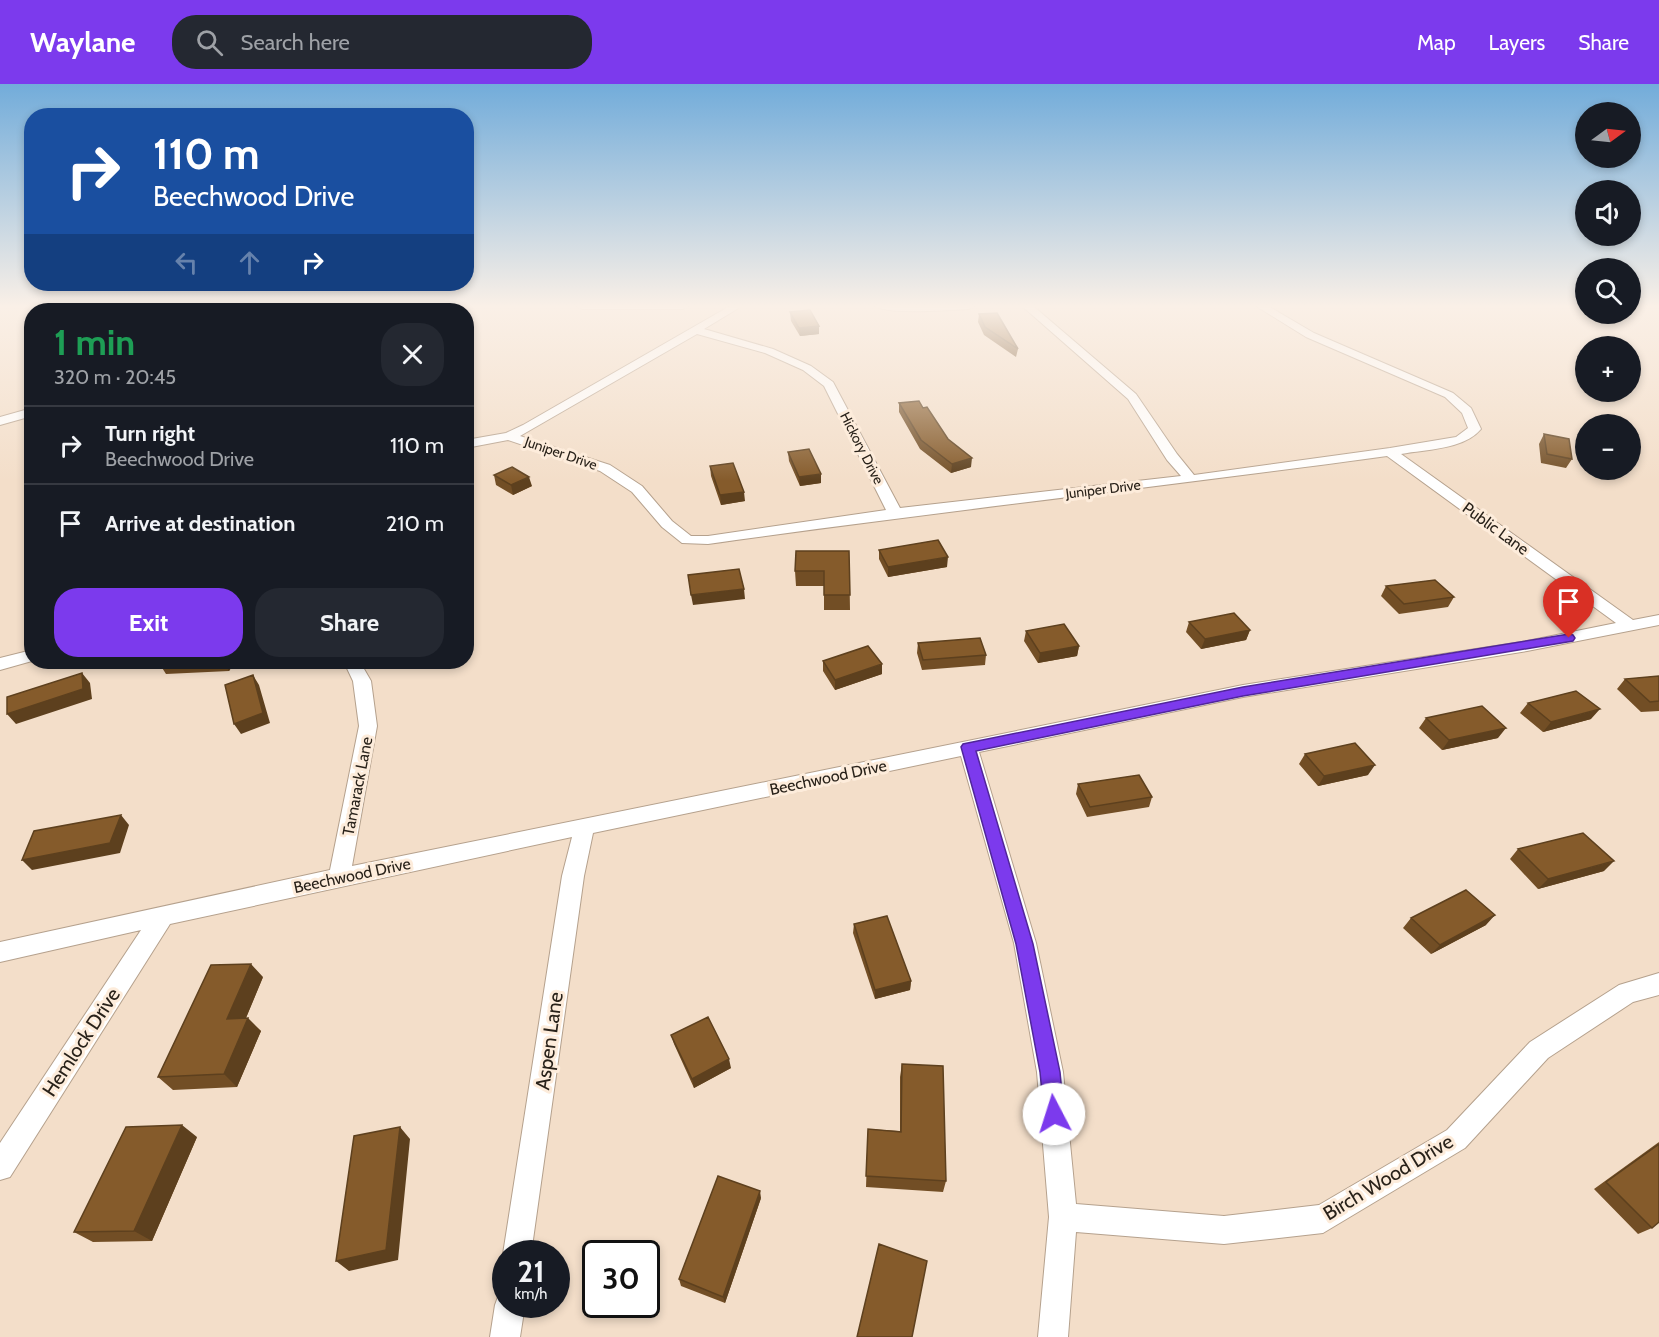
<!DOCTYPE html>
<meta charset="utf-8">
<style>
:root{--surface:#171b24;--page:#242831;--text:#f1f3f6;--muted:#9ea1a6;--line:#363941;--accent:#7c3aed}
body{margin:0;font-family:Cabin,sans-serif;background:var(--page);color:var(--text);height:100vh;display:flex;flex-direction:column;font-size:22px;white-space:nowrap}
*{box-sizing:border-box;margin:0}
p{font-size:20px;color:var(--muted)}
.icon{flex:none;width:33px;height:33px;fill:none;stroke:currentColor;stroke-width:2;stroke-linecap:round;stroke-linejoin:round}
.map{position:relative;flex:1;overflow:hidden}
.panel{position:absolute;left:24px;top:219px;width:450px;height:366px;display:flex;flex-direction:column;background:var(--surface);border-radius:24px;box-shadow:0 3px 9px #0003}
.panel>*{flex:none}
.banner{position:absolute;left:24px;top:24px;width:450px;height:183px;border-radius:24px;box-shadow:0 3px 9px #0003;background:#1a4fa0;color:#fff;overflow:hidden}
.needle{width:39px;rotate:75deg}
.tools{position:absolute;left:1575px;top:18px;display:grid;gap:12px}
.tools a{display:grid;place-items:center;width:66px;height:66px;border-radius:50%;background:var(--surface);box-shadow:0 3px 9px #0003;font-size:30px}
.speed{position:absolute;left:492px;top:1156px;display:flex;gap:12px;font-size:30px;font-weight:700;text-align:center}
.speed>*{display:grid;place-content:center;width:78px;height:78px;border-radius:50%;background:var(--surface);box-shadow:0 3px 9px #0003;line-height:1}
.speed small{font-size:15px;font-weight:400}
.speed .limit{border:3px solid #111;border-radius:9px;background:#fff;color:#111}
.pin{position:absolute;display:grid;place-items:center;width:51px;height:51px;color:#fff;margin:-62px -26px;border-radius:50% 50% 50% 0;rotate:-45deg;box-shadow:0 0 6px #0007}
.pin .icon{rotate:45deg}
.me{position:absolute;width:66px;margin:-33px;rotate:355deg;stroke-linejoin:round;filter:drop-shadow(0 0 4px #0008)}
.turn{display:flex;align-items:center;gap:21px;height:126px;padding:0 30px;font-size:27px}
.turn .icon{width:78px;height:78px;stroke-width:2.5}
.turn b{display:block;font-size:42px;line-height:51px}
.lanes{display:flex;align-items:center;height:57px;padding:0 30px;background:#0003;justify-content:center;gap:30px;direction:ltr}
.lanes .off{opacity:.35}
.round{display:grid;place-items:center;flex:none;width:63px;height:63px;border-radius:24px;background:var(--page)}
.head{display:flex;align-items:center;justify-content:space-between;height:102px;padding:0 30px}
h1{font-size:36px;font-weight:700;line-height:45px;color:#1e9e55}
.action{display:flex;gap:12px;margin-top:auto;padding:12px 30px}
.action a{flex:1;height:69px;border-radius:24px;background:var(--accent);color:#fff;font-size:24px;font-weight:700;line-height:69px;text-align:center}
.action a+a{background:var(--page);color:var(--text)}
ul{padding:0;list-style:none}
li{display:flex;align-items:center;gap:18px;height:78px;padding:0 30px;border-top:2px solid var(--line)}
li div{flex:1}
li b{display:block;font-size:22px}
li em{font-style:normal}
header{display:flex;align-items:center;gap:36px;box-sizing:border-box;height:84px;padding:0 30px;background:var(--accent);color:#fff}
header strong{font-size:28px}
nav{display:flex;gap:33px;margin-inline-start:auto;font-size:21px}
.search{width:420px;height:54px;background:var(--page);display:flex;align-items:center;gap:15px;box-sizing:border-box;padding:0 21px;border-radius:24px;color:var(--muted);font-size:22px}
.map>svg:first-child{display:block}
</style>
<header>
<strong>Waylane</strong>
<div class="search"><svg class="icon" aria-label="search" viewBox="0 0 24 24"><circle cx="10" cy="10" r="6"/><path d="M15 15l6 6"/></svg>Search here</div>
<nav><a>Map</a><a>Layers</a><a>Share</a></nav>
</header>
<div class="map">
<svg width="1659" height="1253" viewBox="0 0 1659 1253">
<rect width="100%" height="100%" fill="#f3dec9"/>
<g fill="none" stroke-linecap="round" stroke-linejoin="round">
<defs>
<path id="street" d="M232,222h10l-4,4h-10z
M577,222h111l-5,3h-101z
M730,222h12l-38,23 69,20 38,17 22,16 67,126 281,-32 -14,-16 -39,-61 -106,-93h11l103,88 41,60 17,21 196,-27 66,-11 12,-9 -6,-15 -17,-16 -139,-60 -50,-31h12l46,27 139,60 18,15 10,21c-18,21 -54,20 -80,25l232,166 26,-5v10l-132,26 -284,46 -264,55 57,191 27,129 13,132 148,12 95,-11 128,-75 83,-88 89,-57 40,-12v22l-26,7 -85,56 -83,90 -142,85 -99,11 -148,-12 -8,105h-30l11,-120 -12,-145 -23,-129 -53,-187 -368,77 -9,43 -53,378h-25v7l-3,-7 59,-378 10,-39 -402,87 -160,253 -10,3v-37l141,-213 -141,32v-20l330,-72 29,-144 -6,-45 -9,-19h16l11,19 6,45 -25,140 891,-181 284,-44 89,-18 -229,-167c-226,31 -453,56 -679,88l-26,-1 -20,-16 -30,-35 -32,-21 -92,-31 -42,8v-8l40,-7 17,-8zM697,250l68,19 38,17 21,16 62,124 -178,26h-17l-19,-15 -30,-35 -32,-21 -90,-29z
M875,222h99l-5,3c-19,1 -81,6 -94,-3z
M32,324v8l-32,9v-8z
M32,566v11l-32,9v-12z
M506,1208v13h19l-5,32h-30l5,-32 4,-11z"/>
</defs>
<!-- street casing -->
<use href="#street" stroke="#b5a18d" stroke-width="2"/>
<!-- street -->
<use href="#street" fill="#fff" fill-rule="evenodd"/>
</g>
<!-- wall -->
<path fill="#724e25" d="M790,228l29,14v8l-19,2 -9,-15z
M979,230l39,35 -2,8 -32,-22 -6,-13z
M899,319l24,5 25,31 23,28 -20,6 -31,-24 -21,-37z
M1544,350l28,25 -6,9 -25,-5 -2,-19z
M788,368l33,31 -21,3 -11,-25z
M710,382l35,35 -24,4 -10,-29z
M494,391l38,11 -19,9 -17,-10z
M879,466l68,17 -59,10 -9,-18z
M849,467l1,59h-26v-24h-28l-1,-15z
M1386,502l68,11 -6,10 -49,7 -18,-18z
M1189,538l61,8 -4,10 -45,9 -15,-17z
M1026,547l53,15 -2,10 -39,7 -14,-22z
M918,559l68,12 -1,10 -63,5 -5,-17z
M823,577l59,13 -47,16 -12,-19z
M160,578h75l-6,9 -63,3 -7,-11z
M1659,592v35l-18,1 -24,-23 8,-10z
M1528,619l63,16 -48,13 -23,-19z
M1426,634l72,20 -56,12 -23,-22z
M1305,670l63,21 -50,11 -19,-22z
M1078,700l74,13 -3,10 -62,10 -11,-23z
M1518,765l86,22 -66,18 -28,-30z
M1411,834l75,7 -55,29 -28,-26z
M854,840l57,57 -1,9 -35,9 -22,-66z
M263,893l-17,41 15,13 -24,56 -64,3 -15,-13z
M671,951l60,33 -37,20 -20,-44z
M902,980l44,117 -3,11 -77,-5 2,-58 32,2v-54z
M197,1053l-45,104 -59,1 -19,-10z
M1659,1058l-7,86 -14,6 -44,-45z
M761,1114l-36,105 -44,-17 -2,-7z"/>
<!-- shaded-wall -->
<path fill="#5d401e" d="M184,222h9l-3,4h-8z
M298,222h13l-5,4h-13z
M819,242v8l-19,2 -1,-8z
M972,374l-1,9 -20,6 1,-9z
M821,390v9l-21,3 -1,-9z
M529,393l3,9 -19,9 -2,-10z
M744,408l1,9 -24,4 -1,-10z
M948,473l-1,10 -59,10v-10z
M744,505l1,10 -52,6 -2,-10z
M1250,546l-4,10 -45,9 4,-10z
M1079,562l-2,10 -39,7 2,-10z
M223,578h12l-6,9z
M882,580v10l-47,16v-10z
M82,589l8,10 2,16 -76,25 -9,-10z
M253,591l6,10 11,38 -29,11 -7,-10z
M1600,625l-9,10 -48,13 8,-10z
M1506,644l-8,10 -56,12 7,-10z
M1375,681l-7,10 -50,11 6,-10z
M121,731l8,10 -9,28 -88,17 -10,-10z
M1614,777l-10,10 -66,18 10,-10z
M1495,831l-9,10 -55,29 9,-9z
M251,880l12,13 -23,55 -13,-13z
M911,897l-1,9 -35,9v-9z
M248,934l13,13 -24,56 -13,-13z
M729,975l2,9 -37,20 -2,-9z
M182,1041l15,12 -45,104 -18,-10z
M400,1043l10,12 -12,121 -49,11 -13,-10z
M760,1107l1,7 -36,105 -2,-6z"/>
<!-- building -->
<path fill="#855b2b" stroke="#5d401e" stroke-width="1.5" d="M154,222h30l-2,4h-37h6z
M277,222h21l-5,4h-20z
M810,226l9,16 -20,2 -9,-16z
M997,229l21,36 -33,-22 -6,-13z
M919,317l4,7 4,-1 21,32 24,19 -20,6 -31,-24 -22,-37z
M1544,350l25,5 3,20 -25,-5z
M809,365l12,25 -22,3 -11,-25z
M733,379l11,29 -24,3 -10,-29z
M512,383l17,10 -18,8 -17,-10z
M938,456l10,17 -60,10 -9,-17z
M796,467h53l1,44h-26v-24h-29z
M739,485l5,20 -53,6 -3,-20z
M1435,496l19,17 -50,7 -18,-18z
M1234,529l16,17 -45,9 -16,-17z
M1064,540l15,22 -39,7 -14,-22z
M980,554l6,17 -63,5 -5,-17z
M868,562l14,18 -47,16 -12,-19z
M160,578h49l-50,1z
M82,589l1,16 -76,25v-17z
M253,591l10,38 -29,11 -9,-39z
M1659,592v25l-9,1 -25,-23z
M1576,607l24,18 -49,13 -23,-19z
M1482,622l24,22 -57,12 -23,-22z
M1355,659l20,22 -51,11 -19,-22z
M1139,691l13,22 -62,10 -12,-23z
M121,731l-11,28 -88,17 12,-29z
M1583,749l31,28 -66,18 -30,-30z
M1466,806l29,25 -55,30 -29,-27z
M887,832l24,65 -36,9 -21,-66z
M251,880l-24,55 21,-1 -24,56 -66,3 53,-112z
M708,933l21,42 -37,20 -21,-44z
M902,980l41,2 3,115 -80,-5 2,-47 33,3z
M182,1041l-48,106 -60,1 52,-105z
M400,1043l-14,123 -50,11 18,-125z
M1659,1060v78l-7,6 -46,-46z
M718,1092l42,15 -37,106 -44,-18z
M879,1160l48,17 -15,76h-55z"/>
<!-- sky -->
<linearGradient id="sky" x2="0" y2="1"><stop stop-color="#72acda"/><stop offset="0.56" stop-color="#faf0e7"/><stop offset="1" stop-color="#faf0e7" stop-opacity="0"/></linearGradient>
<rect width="1659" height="397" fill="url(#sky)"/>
<!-- route -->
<path fill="#7c3aed" stroke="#51269a" stroke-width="1.5" d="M1569,550l4,1 2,3 -2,3 -330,55 -267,55 57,193 27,128 4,42 -3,7 -7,3 -7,-3 -3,-7 -4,-42 -24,-128 -55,-197 2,-3 280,-57z"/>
<g text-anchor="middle" stroke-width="6" stroke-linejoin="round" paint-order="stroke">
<!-- far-street labels -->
<g font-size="14" fill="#29221a" stroke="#fdecdb">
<text transform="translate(862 364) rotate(63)" y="5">Hickory Drive</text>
<text transform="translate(561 369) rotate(19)" y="5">Juniper Drive</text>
<text transform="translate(1103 405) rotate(-7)" y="5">Juniper Drive</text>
</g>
<!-- street labels -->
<g font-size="16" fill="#29221a" stroke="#fdecdb">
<text transform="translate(1496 444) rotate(36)" y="6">Public Lane</text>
<text transform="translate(828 693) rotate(-12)" y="6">Beechwood Drive</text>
<text transform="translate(357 702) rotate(-79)" y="6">Tamarack Lane</text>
<text transform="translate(352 791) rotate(-12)" y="6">Beechwood Drive</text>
</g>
<!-- near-street labels -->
<g font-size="20" fill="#29221a" stroke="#fdecdb">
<text transform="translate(549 957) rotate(-82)" y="7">Aspen Lane</text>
<text transform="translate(81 958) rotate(-57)" y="7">Hemlock Drive</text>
<text transform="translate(1388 1093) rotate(-31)" y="7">Birch Wood Drive</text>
</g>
</g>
</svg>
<div class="tools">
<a><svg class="needle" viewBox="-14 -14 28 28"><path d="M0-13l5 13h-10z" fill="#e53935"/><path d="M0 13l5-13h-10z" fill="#9ea1a6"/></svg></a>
<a><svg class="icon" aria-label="sound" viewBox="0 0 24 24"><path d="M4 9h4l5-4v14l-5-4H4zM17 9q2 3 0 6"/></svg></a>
<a><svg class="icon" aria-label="search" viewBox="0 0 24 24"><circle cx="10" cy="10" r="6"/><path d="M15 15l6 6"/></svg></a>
<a>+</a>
<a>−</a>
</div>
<div class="speed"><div>21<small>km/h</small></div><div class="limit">30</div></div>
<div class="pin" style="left:1569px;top:554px;background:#d93025"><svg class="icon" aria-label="arrive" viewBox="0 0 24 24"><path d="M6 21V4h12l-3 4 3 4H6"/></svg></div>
<svg class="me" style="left:1054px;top:1030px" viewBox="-20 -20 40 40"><circle r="19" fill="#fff"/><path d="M0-13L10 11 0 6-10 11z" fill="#7c3aed"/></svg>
<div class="banner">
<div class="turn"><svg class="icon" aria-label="right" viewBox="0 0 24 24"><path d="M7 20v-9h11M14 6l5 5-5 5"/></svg><div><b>110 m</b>Beechwood Drive</div></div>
<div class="lanes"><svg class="icon off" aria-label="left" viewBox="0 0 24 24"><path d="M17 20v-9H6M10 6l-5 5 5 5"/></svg><svg class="icon off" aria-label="ahead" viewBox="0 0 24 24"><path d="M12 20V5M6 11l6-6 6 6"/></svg><svg class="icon" aria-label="right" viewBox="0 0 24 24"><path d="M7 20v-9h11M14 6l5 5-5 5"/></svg></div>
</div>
<section class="panel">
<div class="head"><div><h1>1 min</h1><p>320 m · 20:45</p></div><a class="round"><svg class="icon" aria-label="close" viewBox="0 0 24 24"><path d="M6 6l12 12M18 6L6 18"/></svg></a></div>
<ul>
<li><svg class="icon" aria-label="right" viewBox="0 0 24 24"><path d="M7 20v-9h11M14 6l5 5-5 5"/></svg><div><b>Turn right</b><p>Beechwood Drive</p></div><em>110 m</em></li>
<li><svg class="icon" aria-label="arrive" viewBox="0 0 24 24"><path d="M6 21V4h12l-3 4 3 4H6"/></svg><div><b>Arrive at destination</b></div><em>210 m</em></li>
</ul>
<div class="action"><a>Exit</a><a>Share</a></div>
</section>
</div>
